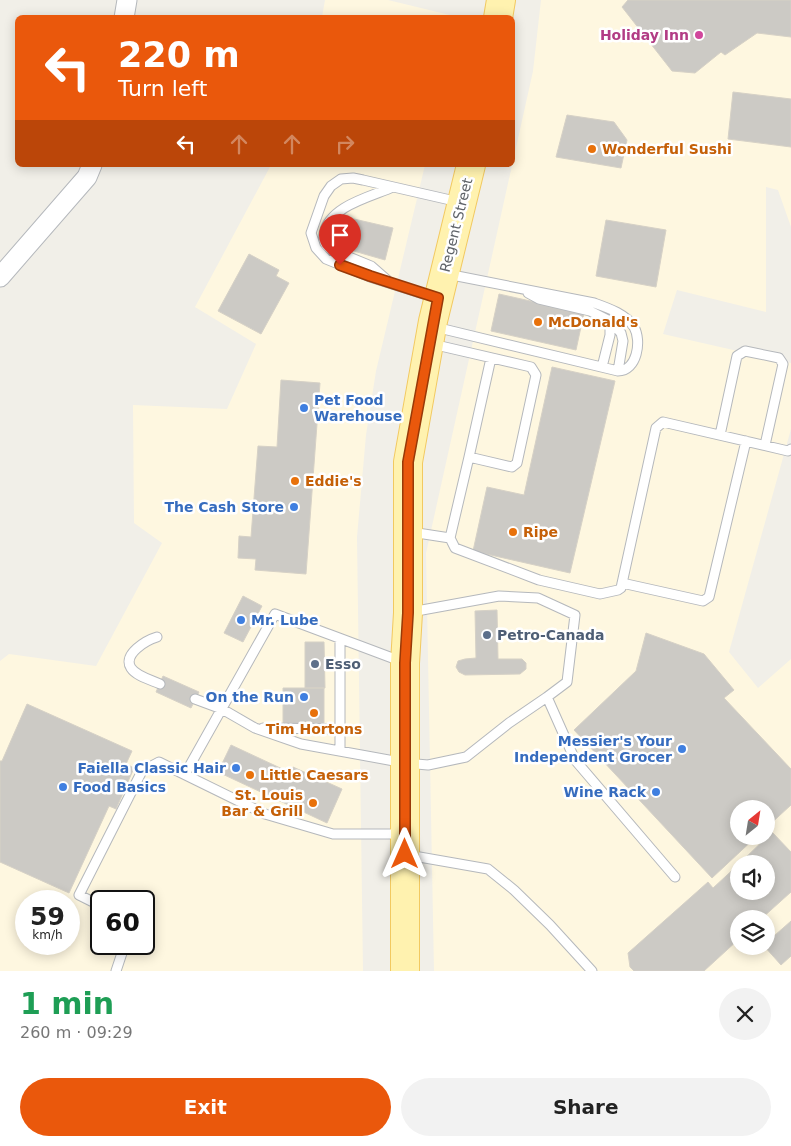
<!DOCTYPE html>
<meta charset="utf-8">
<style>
:root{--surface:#fff;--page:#f2f2f2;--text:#222;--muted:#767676;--accent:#ea580c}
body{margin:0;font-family:"DejaVu Sans",sans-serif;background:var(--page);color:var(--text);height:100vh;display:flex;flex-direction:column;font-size:19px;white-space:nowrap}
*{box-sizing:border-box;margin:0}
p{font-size:16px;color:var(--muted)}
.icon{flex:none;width:28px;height:28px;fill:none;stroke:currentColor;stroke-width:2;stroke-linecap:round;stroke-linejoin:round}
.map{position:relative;height:971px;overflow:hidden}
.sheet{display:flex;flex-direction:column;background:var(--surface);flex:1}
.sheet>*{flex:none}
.top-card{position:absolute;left:15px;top:15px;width:500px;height:152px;border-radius:8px;box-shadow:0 2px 12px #0003;background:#ea580c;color:#fff;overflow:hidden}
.needle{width:32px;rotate:30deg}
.fabs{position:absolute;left:730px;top:800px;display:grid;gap:10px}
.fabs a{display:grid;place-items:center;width:45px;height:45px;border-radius:50%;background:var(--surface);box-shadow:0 2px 12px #0003;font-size:25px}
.speed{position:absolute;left:15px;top:890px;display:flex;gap:10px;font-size:25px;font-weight:700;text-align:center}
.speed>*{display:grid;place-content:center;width:65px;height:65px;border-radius:50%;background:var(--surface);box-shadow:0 2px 12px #0003;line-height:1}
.speed small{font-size:12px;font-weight:400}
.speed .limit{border:2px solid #111;border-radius:8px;background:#fff;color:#111}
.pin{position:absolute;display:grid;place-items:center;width:42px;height:42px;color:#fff;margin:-51px -21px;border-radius:50% 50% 50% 0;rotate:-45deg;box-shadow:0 0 5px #0007}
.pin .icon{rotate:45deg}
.me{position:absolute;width:55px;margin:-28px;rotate:0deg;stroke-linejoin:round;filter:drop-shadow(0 0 4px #0008)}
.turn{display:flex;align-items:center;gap:18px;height:105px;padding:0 20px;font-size:22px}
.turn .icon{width:65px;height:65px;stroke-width:2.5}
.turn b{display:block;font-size:35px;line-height:42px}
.lanes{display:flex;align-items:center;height:48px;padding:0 20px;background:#0003;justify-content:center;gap:25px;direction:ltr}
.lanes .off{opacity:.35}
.round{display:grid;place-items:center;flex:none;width:52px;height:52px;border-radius:26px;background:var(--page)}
.summary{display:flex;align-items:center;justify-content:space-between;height:85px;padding:0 20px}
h1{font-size:30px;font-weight:800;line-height:38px;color:#1e9e55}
.cta{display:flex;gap:10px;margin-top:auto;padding:10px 20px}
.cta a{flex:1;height:58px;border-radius:30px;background:var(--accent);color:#fff;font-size:20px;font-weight:800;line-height:58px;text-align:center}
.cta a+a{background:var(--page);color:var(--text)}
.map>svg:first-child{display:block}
</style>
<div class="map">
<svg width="791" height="971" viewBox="0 0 791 971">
<rect width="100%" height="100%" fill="#f1efe8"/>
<!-- commercial -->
<path fill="#fef7e0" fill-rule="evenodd" d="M325,0h63l70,17h-136z
M541,0h250v227l-13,-37 -12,-3v125l-89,-22 -14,44 128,29v66l-62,223 29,36 33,-29v312h-357l-8,-418 107,-482zM739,809h27v27h-27zM739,864h27v27h-27zM739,919h27v27h-27z
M271,165h154l-49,206 -10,64 -9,102 6,434h-363v-310l9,-7 87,12 66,-123 -28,-20 -1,-118 94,4 29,-65 -61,-37zM26,901h43v43h-43zM101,901h43v43h-43z"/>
<!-- building -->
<path fill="#cccac5" stroke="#d6d1c6" d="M628,0h163v37l-34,-4 -32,22 -4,-3 -26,21 -23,-2 -50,-64z
M733,92l58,7v48l-63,-8z
M567,115l47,7 13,18 -6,28 -65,-11z
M341,216l52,12 -8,32 -52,-15z
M606,220l60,10 -10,57 -60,-11z
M249,254l30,16 -3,6 13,7 -28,51 -43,-23z
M499,294l85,19 -8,37 -85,-19z
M552,367l63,14 -45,192 -97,-22 14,-64 37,8z
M281,380l39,3 -14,191 -51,-4 1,-11 -18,-1 1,-22 12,1 7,-91 19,1z
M243,596l19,10 -19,36 -19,-9z
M497,610l1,49h24l4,4v6l-6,5 -55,1 -6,-3 -3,-5 2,-6 7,-2 11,-1 -1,-47z
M646,633l58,21 30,36 -10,8 67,71v36l-25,23v-19h-27v27h18l-45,42 -138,-148 62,-59z
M305,642h19l1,46h-20z
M163,676l36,16 -8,16 -35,-16z
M283,688h41v37l-41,1z
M27,704l105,47 -6,13 8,4 -18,41 -7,-3 -40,87 -69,-31v-101h2z
M231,745l60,28 2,-6 49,22 -15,34 -109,-51z
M772,832l19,20v40l-30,27h-22v20l-35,32h-70l-4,-4 -2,-14 80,-71 5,6 26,-24v27h27v-27h-27z
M791,921v35l-10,9 -17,-19h2v-3z"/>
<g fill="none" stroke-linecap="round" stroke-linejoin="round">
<defs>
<path id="service" d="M387,280l-16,-14 -39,-16c-7,-4 -9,-8 -8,-16 5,-28 46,-37 69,-47
M528,293l11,6 51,12 20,10 11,12 2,8 -5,30
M436,298l-66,-21 -44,-18 -10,-11 -5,-15 13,-37 7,-10 10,-7 12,-1 10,2 96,22
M435,327l183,44c19,0 24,-30 16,-44 -8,-13 -26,-19 -40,-24l-147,-29
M432,344l99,23 5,8 -19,88 -5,4 -43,-10 22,-99
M602,367l8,-32v-14
M720,435l17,-79 8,-5 34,7 4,6 -18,81
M411,532l39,6 5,10 84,32 61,14 18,-4 3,-2 35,-160 7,-6 125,29 3,-2
M450,538l19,-81
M622,583l81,18 6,-4 37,-156
M411,612l88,-16 39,2 37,17 -8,67 -20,15 28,63 100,117
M157,637c-10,3 -35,17 -26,31 5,8 20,12 29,16
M195,699l27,10 33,19 46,16 104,19 23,2 38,-8 43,-34 38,-26
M263,728l77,1
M340,751v-112
M185,774l90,-160 128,48
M408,855l80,14 26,21 36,35 42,46
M101,906l-22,-11 63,-124 17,-9 106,52 68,20h70
M116,971l9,-27"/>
<path id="minor" d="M124,18l3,-18
M0,277l87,-100 5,-12"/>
<path id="primary" d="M498,18l3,-18
M405,971v-308l3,-50v-151l25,-141 38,-156"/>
</defs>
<!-- service casing -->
<use href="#service" stroke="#b5b8bc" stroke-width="11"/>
<!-- minor casing -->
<use href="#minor" stroke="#b5b8bc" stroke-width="21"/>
<!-- primary casing -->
<use href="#primary" stroke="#f2c960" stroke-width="30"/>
<!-- service -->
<use href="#service" stroke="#fff" stroke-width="9"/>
<!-- minor -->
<use href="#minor" stroke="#fff" stroke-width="19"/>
<!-- primary -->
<use href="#primary" stroke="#fff2af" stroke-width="28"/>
</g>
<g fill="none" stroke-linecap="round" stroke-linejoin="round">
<defs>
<path id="route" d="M340,265l30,11 68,22 -30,164v151l-3,50v191"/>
</defs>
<!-- route casing -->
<use href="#route" stroke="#983908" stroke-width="12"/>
<!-- route -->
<use href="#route" stroke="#ea580c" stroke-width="9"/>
</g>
<!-- markers -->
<circle fill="#d1479c" stroke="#fff" stroke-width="2" cx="699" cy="35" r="5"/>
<g fill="#e8710a" stroke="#fff" stroke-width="2">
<circle cx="592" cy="149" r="5"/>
<circle cx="538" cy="322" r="5"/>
<circle cx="295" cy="481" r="5"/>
<circle cx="513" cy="532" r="5"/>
<circle cx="314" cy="713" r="5"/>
<circle cx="250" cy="775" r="5"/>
<circle cx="313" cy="803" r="5"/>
</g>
<g fill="#3f7fe0" stroke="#fff" stroke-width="2">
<circle cx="304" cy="408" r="5"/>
<circle cx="294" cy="507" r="5"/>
<circle cx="241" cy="620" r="5"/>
<circle cx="304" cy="697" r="5"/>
<circle cx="682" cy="749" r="5"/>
<circle cx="236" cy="768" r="5"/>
<circle cx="63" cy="787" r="5"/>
<circle cx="656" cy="792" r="5"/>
</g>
<g fill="#5c6f8a" stroke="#fff" stroke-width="2">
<circle cx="487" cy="635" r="5"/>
<circle cx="315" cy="664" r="5"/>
</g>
<g text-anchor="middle" stroke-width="5" stroke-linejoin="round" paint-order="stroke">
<!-- hotel labels -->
<g font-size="14" font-weight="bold" fill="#b23c85" stroke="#fff" text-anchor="end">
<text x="689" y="40">Holiday Inn</text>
</g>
<!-- food labels -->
<g font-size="14" font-weight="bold" fill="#c56008" stroke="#fff" text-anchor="start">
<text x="602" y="154">Wonderful Sushi</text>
<text x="548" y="327">McDonald's</text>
<text x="305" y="486">Eddie's</text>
<text x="523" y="537">Ripe</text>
<text x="314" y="734" text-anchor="middle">Tim Hortons</text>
<text x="260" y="780">Little Caesars</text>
<text x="303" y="800" text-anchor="end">St. Louis<tspan x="303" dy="16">Bar &amp; Grill</tspan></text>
</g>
<!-- street labels -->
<g font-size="14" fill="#5f6368" stroke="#fff">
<text transform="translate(456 225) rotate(-76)" y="5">Regent Street</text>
</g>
<!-- shop labels -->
<g font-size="14" font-weight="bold" fill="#366cbe" stroke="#fff" text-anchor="end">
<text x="314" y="405" text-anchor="start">Pet Food<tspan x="314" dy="16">Warehouse</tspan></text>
<text x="284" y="512">The Cash Store</text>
<text x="251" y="625" text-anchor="start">Mr. Lube</text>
<text x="294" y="702">On the Run</text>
<text x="672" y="746">Messier's Your<tspan x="672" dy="16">Independent Grocer</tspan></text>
<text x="226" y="773">Faiella Classic Hair</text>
<text x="73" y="792" text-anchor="start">Food Basics</text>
<text x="646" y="797">Wine Rack</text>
</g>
<!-- service labels -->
<g font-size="14" font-weight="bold" fill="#4e5e75" stroke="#fff" text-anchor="start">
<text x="497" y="640">Petro-Canada</text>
<text x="325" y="669">Esso</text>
</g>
</g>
</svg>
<div class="fabs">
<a><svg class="needle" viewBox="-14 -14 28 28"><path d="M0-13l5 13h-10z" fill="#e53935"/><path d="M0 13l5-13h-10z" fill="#767676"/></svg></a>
<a><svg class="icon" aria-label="sound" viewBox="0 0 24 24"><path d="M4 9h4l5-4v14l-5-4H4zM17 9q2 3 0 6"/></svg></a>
<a><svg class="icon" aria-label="layers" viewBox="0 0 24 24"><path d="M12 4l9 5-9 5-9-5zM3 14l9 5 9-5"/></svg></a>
</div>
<div class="speed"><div>59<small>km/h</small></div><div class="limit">60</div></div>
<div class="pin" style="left:340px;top:265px;background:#d93025"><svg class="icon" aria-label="arrive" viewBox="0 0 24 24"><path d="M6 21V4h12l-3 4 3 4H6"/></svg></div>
<svg class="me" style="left:405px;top:854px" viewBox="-20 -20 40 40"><path d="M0-17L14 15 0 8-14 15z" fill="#ea580c" stroke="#fff" stroke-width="4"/></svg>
<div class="top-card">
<div class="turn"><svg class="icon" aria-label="left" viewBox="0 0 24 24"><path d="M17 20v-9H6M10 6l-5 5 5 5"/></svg><div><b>220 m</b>Turn left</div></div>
<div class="lanes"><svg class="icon" aria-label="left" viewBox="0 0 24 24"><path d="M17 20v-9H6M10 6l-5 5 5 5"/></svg><svg class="icon off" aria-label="ahead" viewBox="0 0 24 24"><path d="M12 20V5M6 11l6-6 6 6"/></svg><svg class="icon off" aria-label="ahead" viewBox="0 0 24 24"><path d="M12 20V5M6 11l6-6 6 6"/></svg><svg class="icon off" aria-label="right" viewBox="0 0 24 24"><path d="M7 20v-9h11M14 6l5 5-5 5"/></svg></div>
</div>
</div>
<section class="sheet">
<div class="summary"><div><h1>1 min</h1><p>260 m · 09:29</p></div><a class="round"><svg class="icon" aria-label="close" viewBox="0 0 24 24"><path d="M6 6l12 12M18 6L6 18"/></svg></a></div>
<div class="cta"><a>Exit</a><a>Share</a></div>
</section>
